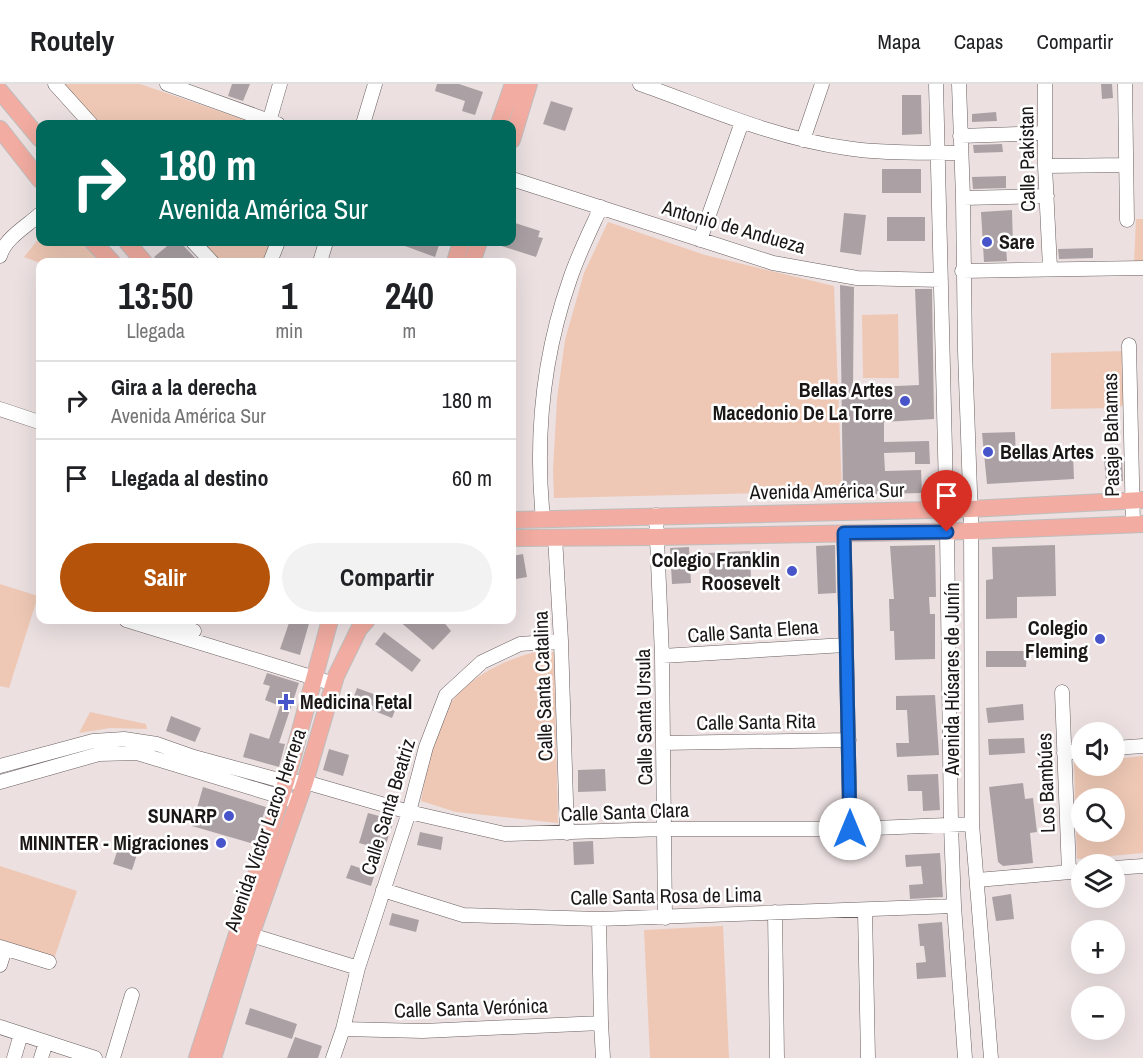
<!DOCTYPE html>
<html lang="es">
<meta charset="utf-8">
<style>
:root{--surface:#fff;--page:#f2f2f2;--text:#202124;--muted:#757577;--line:#e0e0e0;--accent:#b45309}
body{margin:0;font-family:"Archivo Narrow",sans-serif;background:var(--page);color:var(--text);height:100vh;display:flex;flex-direction:column;font-size:22px;white-space:nowrap}
*{box-sizing:border-box;margin:0}
p{font-size:20px;color:var(--muted)}
.icon{flex:none;width:33px;height:33px;fill:none;stroke:currentColor;stroke-width:2;stroke-linecap:round;stroke-linejoin:round}
.map{position:relative;flex:1;overflow:hidden}
.sheet{position:absolute;left:36px;top:174px;width:480px;height:366px;display:flex;flex-direction:column;background:var(--surface);border-radius:12px;box-shadow:0 6px 24px #0002}
.sheet>*{flex:none}
.top-card{position:absolute;left:36px;top:36px;width:480px;height:126px;border-radius:12px;box-shadow:0 6px 24px #0002;background:#00695c;color:#fff;overflow:hidden}
.tools{position:absolute;left:1071px;top:638px;display:grid;gap:12px}
.tools a{display:grid;place-items:center;width:54px;height:54px;border-radius:50%;background:var(--surface);box-shadow:0 6px 24px #0002;font-size:30px}
.pin{position:absolute;display:grid;place-items:center;width:51px;height:51px;color:#fff;margin:-62px -26px;border-radius:50% 50% 50% 0;rotate:-45deg;box-shadow:0 0 6px #0007}
.pin .icon{rotate:45deg}
.me{position:absolute;width:66px;margin:-33px;rotate:0deg;stroke-linejoin:round;filter:drop-shadow(0 0 4px #0008)}
.turn{display:flex;align-items:center;gap:21px;height:126px;padding:0 24px;font-size:27px}
.turn .icon{width:78px;height:78px;stroke-width:2.5}
.turn b{display:block;font-size:42px;line-height:51px}
.eta{display:flex;justify-content:space-evenly;align-items:center;height:102px;text-align:center}
.eta b{font-size:36px;font-weight:700;line-height:42px}
.cta{display:flex;gap:12px;margin-top:auto;padding:12px 24px}
.cta a{flex:1;height:69px;border-radius:36px;background:var(--accent);color:#fff;font-size:24px;font-weight:700;line-height:69px;text-align:center}
.cta a+a{background:var(--page);color:var(--text)}
ul{padding:0;list-style:none}
li{display:flex;align-items:center;gap:18px;height:78px;padding:0 24px;border-top:2px solid var(--line)}
li div{flex:1}
li b{display:block;font-size:22px}
li em{font-style:normal}
header{display:flex;align-items:center;gap:36px;box-sizing:border-box;height:84px;padding:0 30px;background:var(--surface);border-bottom:2px solid var(--line)}
header strong{font-size:28px}
nav{display:flex;gap:33px;margin-inline-start:auto;font-size:21px}
.map>svg:first-child{display:block}
</style>
<header>
<strong>Routely</strong>
<nav><a>Mapa</a><a>Capas</a><a>Compartir</a></nav>
</header>
<div class="map">
<svg width="1143" height="974" viewBox="0 0 1143 974">
<rect width="100%" height="100%" fill="#ece0e1"/>
<!-- green -->
<path fill="#eec8b5" fill-rule="evenodd" d="M57,0h83l117,40h-164z
M1136,135h7v45h-9z
M608,138l97,33 129,31 8,205 -288,7 -1,-28 4,-71 8,-59 19,-67z
M40,153v5h46l18,20 -64,1 -16,-6z
M196,158h77l-7,20h-51z
M898,230l1,64h-36l-1,-63z
M1126,267l-1,52 -6,5 -68,1v-56z
M0,500l38,12 -29,92 -9,-2z
M539,567l15,1 4,171 -102,-11 -35,-11c2,-12 5,-24 6,-37 1,-7 1,-16 3,-23 19,-52 57,-77 109,-90z
M90,628l56,12 1,5 -37,-1 -31,5z
M1143,672v97l-66,6 -3,-97 7,-1 1,4h32l1,-6zM1082,714h32v33h-32z
M0,782l77,25 -23,68 -54,-17z
M723,842l6,132h-79l-6,-128z"/>
<!-- building -->
<path fill="#aba1a5" d="M232,0h18l-7,17 -15,-5z
M437,0h22l24,8 -8,23 -13,-4 3,-10 -30,-10z
M1101,0h11l1,14 -11,1z
M902,11h19l1,39 -20,1z
M551,17l22,7 -8,23 -22,-7z
M996,28l1,9 -25,1v-8z
M1002,60l1,8 -29,1 -1,-8z
M882,85h39v24h-39z
M1006,92v12l-33,1 -1,-12z
M1012,126l1,37h-7l1,14 -23,1 -3,-50z
M844,129l22,2 -5,40 -21,-3z
M887,133h38v24h-38z
M512,138l28,9 -2,6 5,1 -7,19 -44,-14v-1h20z
M172,158h8l16,17 -4,3h-33l-5,-5z
M394,158h46l-5,15z
M1093,164v10l-34,1 -1,-10z
M840,201l14,2 -1,101 66,-3 -4,-96h17l2,130 -50,3v20l45,-1 1,23h-15v-12l-31,1 1,18 36,-1 1,23 -79,2z
M1015,348l1,26 57,-4 1,25 -87,5 -5,-51z
M1122,373l1,24 -17,1 -2,-23z
M835,461l1,48 -18,1 -2,-48z
M935,461l1,52h-7l1,17h5v45l-40,1 -1,-29h-4l-1,-32h5l-4,-53z
M1055,461l1,51 -39,1v21l-31,1v-39l7,-1 -1,-32z
M689,463l2,36 -19,1 -2,-36z
M750,467l1,30 -41,3 -2,-31z
M523,470l4,23 -11,2 -4,-23z
M290,536h20l-10,35 -20,-6z
M398,536h44l9,11 -18,19z
M384,548l37,28 -9,12 -37,-28z
M986,567h41l-1,16h-40z
M267,589l32,10 -20,60 6,1 -6,23 -36,-10 7,-24 19,6 11,-33 -15,-6 5,-14 -7,-2z
M357,604l41,15 -6,15 -40,-16z
M935,611l4,60 -42,2 -1,-14h13l-2,-33h-11v-14z
M1023,620l1,16 -36,3 -2,-15z
M171,632l30,12 -6,14 -29,-11z
M1024,654l1,15 -36,2 -1,-16z
M329,665l20,6 -6,21 -20,-6z
M605,685l1,22 -28,1v-22z
M938,690l2,36 -17,1 -1,-20h-14l-1,-16z
M1023,699l2,16 8,-1 4,34 -7,1 3,30 -30,3 -5,-4 -9,-75z
M203,703l63,20 -12,37 -62,-18z
M368,729l26,7 -10,30 -25,-7z
M420,748l23,5 -2,13 -24,-5z
M122,752l19,6 -9,28 -19,-6z
M593,757l1,23 -20,1 -1,-23z
M940,769l3,44 -33,2 -1,-14 14,-1 -2,-18 -15,1 -1,-12z
M351,781l24,8 -4,13 -25,-8z
M1011,810l3,25 -18,2 -4,-24z
M392,829l27,7 -3,12 -27,-7z
M942,838l4,55 -29,2 -1,-16 10,-1 -2,-16h-4l-2,-22z
M250,924l47,16 -5,15 -47,-15z
M295,953l27,9 -4,12h-31z"/>
<g fill="none" stroke-linecap="round" stroke-linejoin="round">
<defs>
<path id="minor" d="M55,0l36,40
M167,0l111,40
M640,0c68,24 134,54 206,64 36,6 79,4 115,5
M936,0l11,448 4,293 3,81 11,152
M959,0l4,114 2,153 6,169 1,304 19,234
M1045,0v82l5,102
M1125,0l2,136
M269,38l11,-38
M363,40l12,-40
M960,52l85,-3
M803,56l19,-56
M1045,82l81,-1
M512,95l261,84 84,15 84,2
M963,114l84,-2
M700,156l42,-118
M193,158l19,20
M0,172c5,-18 27,-30 40,-42
M270,178l8,-20
M320,178l6,-20
M962,187l181,-3
M1129,261l4,180
M0,325l39,13
M656,431l6,141 3,262
M543,435c-8,-80 0,-163 27,-240 8,-24 20,-48 31,-72
M844,449l6,296
M555,453l6,104 6,192
M126,536l208,64
M158,536l36,11
M662,572l183,-11
M1062,608l7,180
M663,659l186,-3
M1114,664l29,-2
M1064,669l18,-2
M0,682l93,-25 31,-2 33,5 37,13 92,25h19l104,30 96,22 160,-5h185l122,-5
M0,698l99,-28 38,-1 161,49
M1114,784l29,-2
M977,796l105,-9
M383,806l80,25 136,4 355,-13
M865,827l3,147
M775,828l2,146
M599,835l2,104 2,35
M251,851l107,33
M0,863l49,15
M0,881l5,-16
M0,943l95,31
M343,945l80,2 178,-8
M14,974l7,-24
M41,974l5,-16
M113,974l19,-63
M333,974l10,-29 15,-61 51,-156 17,-65 20,-52 36,-33 38,-18 41,-3"/>
<path id="major" d="M0,7l40,48
M499,40l14,-40
M0,45l40,51
M512,56l17,-56
M93,158l19,20
M127,158l17,20
M455,178l6,-20
M472,178l7,-20
M512,436l458,-11 173,-9
M512,454l145,-1 314,-6 172,-7
M197,974l89,-276 44,-162
M213,974l38,-123 54,-153 31,-106 23,-47 8,-9"/>
</defs>
<!-- minor casing -->
<use href="#minor" stroke="#6a6061" stroke-width="15"/>
<!-- major casing -->
<use href="#major" stroke="#bfbebe" stroke-width="18"/>
<!-- minor -->
<use href="#minor" stroke="#fff" stroke-width="14"/>
<!-- major -->
<use href="#major" stroke="#f2aca1" stroke-width="16"/>
</g>
<g fill="none" stroke-linecap="round" stroke-linejoin="round">
<defs>
<path id="route" d="M850,745l-6,-296 103,-1"/>
</defs>
<!-- route casing -->
<use href="#route" stroke="#114b97" stroke-width="15"/>
<!-- route -->
<use href="#route" stroke="#1a73e8" stroke-width="10"/>
</g>
<!-- markers -->
<g fill="#4854c9" stroke="#fff" stroke-width="2">
<circle cx="987" cy="158" r="6"/>
<circle cx="905" cy="317" r="6"/>
<circle cx="988" cy="368" r="6"/>
<circle cx="792" cy="487" r="6"/>
<circle cx="1100" cy="555" r="6"/>
<path d="M283 609h6v6h6v6h-6v6h-6v-6h-6v-6h6z"/>
<circle cx="229" cy="732" r="6"/>
<circle cx="221" cy="759" r="6"/>
</g>
<g text-anchor="middle" stroke-width="5" stroke-linejoin="round" paint-order="stroke">
<!-- street labels -->
<g font-size="20" fill="#1b1717" stroke="#fff">
<text transform="translate(1027 75) rotate(-91)" y="7">Calle Pakistan</text>
<text transform="translate(734 143) rotate(16)" y="7">Antonio de Andueza</text>
<text transform="translate(1111 351) rotate(-91)" y="7">Pasaje Bahamas</text>
<text transform="translate(827 407) rotate(-1)" y="7">Avenida América Sur</text>
<text transform="translate(753 547) rotate(-4)" y="7">Calle Santa Elena</text>
<text transform="translate(952 595) rotate(-90)" y="7">Avenida Húsares de Junín</text>
<text transform="translate(543 602) rotate(-92)" y="7">Calle Santa Catalina</text>
<text transform="translate(644 633) rotate(-91)" y="7">Calle Santa Ursula</text>
<text transform="translate(756 638) rotate(-1)" y="7">Calle Santa Rita</text>
<text transform="translate(1046 699) rotate(-92)" y="7">Los Bambúes</text>
<text transform="translate(388 723) rotate(-73)" y="7">Calle Santa Beatriz</text>
<text transform="translate(625 728) rotate(-2)" y="7">Calle Santa Clara</text>
<text transform="translate(265 746) rotate(-71)" y="7">Avenida Víctor Larco Herrera</text>
<text transform="translate(666 812) rotate(-1)" y="7">Calle Santa Rosa de Lima</text>
<text transform="translate(471 924) rotate(-2)" y="7">Calle Santa Verónica</text>
</g>
<!-- poi labels -->
<g font-size="20" font-weight="bold" fill="#1b1717" stroke="#fff" text-anchor="end">
<text x="999" y="165" text-anchor="start">Sare</text>
<text x="893" y="313">Bellas Artes<tspan x="893" dy="23">Macedonio De La Torre</tspan></text>
<text x="1000" y="375" text-anchor="start">Bellas Artes</text>
<text x="780" y="483">Colegio Franklin<tspan x="780" dy="23">Roosevelt</tspan></text>
<text x="1088" y="551">Colegio<tspan x="1088" dy="23">Fleming</tspan></text>
<text x="300" y="625" text-anchor="start">Medicina Fetal</text>
<text x="217" y="739">SUNARP</text>
<text x="209" y="766">MININTER - Migraciones</text>
</g>
</g>
</svg>
<div class="tools">
<a><svg class="icon" aria-label="sound" viewBox="0 0 24 24"><path d="M4 9h4l5-4v14l-5-4H4zM17 9q2 3 0 6"/></svg></a>
<a><svg class="icon" aria-label="search" viewBox="0 0 24 24"><circle cx="10" cy="10" r="6"/><path d="M15 15l6 6"/></svg></a>
<a><svg class="icon" aria-label="layers" viewBox="0 0 24 24"><path d="M12 4l9 5-9 5-9-5zM3 14l9 5 9-5"/></svg></a>
<a>+</a>
<a>−</a>
</div>
<div class="pin" style="left:947px;top:448px;background:#d93025"><svg class="icon" aria-label="arrive" viewBox="0 0 24 24"><path d="M6 21V4h12l-3 4 3 4H6"/></svg></div>
<svg class="me" style="left:850px;top:745px" viewBox="-20 -20 40 40"><circle r="19" fill="#fff"/><path d="M0-13L10 11 0 6-10 11z" fill="#1a73e8"/></svg>
<div class="top-card">
<div class="turn"><svg class="icon" aria-label="right" viewBox="0 0 24 24"><path d="M7 20v-9h11M14 6l5 5-5 5"/></svg><div><b>180 m</b>Avenida América Sur</div></div>
</div>
<section class="sheet">
<div class="eta">
<div><b>13:50</b><p>Llegada</p></div>
<div><b>1</b><p>min</p></div>
<div><b>240</b><p>m</p></div>
</div>
<ul>
<li><svg class="icon" aria-label="right" viewBox="0 0 24 24"><path d="M7 20v-9h11M14 6l5 5-5 5"/></svg><div><b>Gira a la derecha</b><p>Avenida América Sur</p></div><em>180 m</em></li>
<li><svg class="icon" aria-label="arrive" viewBox="0 0 24 24"><path d="M6 21V4h12l-3 4 3 4H6"/></svg><div><b>Llegada al destino</b></div><em>60 m</em></li>
</ul>
<div class="cta"><a>Salir</a><a>Compartir</a></div>
</section>
</div>
